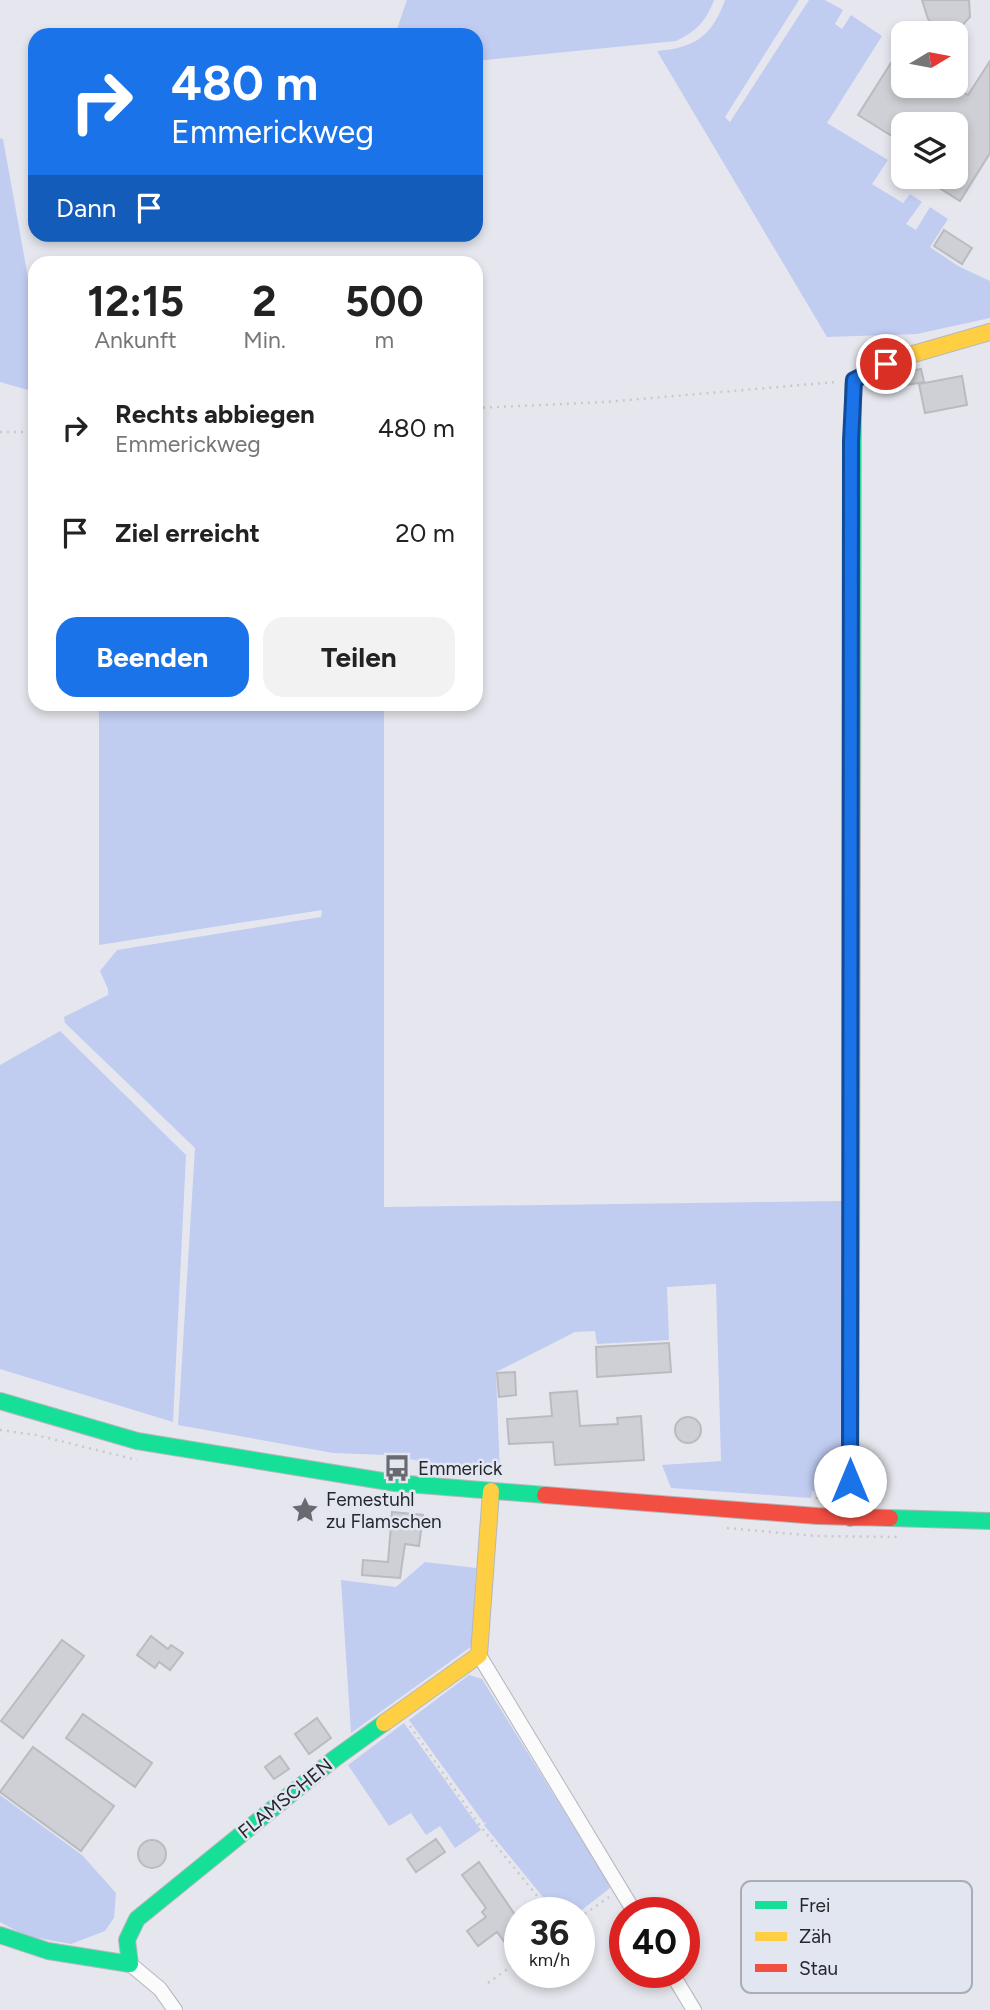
<!DOCTYPE html>
<html lang="de">
<meta charset="utf-8">
<style>
:root{--surface:#fff;--page:#f2f2f2;--text:#222;--muted:#767676;--accent:#1a73e8}
body{margin:0;font-family:Figtree,sans-serif;background:var(--page);color:var(--text);height:100vh;display:flex;flex-direction:column;font-size:26px;white-space:nowrap}
*{box-sizing:border-box;margin:0}
p{font-size:23px;color:var(--muted)}
.icon{flex:none;width:38px;height:38px;fill:none;stroke:currentColor;stroke-width:2;stroke-linecap:round;stroke-linejoin:round}
.map{position:relative;flex:1;overflow:hidden}
.details{position:absolute;left:28px;top:256px;width:455px;height:455px;display:flex;flex-direction:column;background:var(--surface);border-radius:21px;box-shadow:0 4px 10px #0003}
.details>*{flex:none}
.guide{position:absolute;left:28px;top:28px;width:455px;height:214px;border-radius:21px;box-shadow:0 4px 10px #0003;background:#1a73e8;color:#fff;overflow:hidden}
.needle{width:46px;rotate:80deg}
.fabs{position:absolute;left:891px;top:21px;display:grid;gap:14px}
.fabs a{display:grid;place-items:center;width:77px;height:77px;border-radius:14px;background:var(--surface);box-shadow:0 4px 10px #0003;font-size:35px}
.speed{position:absolute;left:504px;top:1897px;display:flex;gap:14px;font-size:35px;font-weight:700;text-align:center}
.speed>*{display:grid;place-content:center;width:91px;height:91px;border-radius:50%;background:var(--surface);box-shadow:0 4px 10px #0003;line-height:1}
.speed small{font-size:18px;font-weight:400}
.speed .limit{border:10px solid #d22;background:#fff;color:#111}
.pin{position:absolute;display:grid;place-items:center;width:60px;height:60px;color:#fff;margin:-30px;border:4px solid #fff;border-radius:50%;box-shadow:0 2px 7px #0007}
.me{position:absolute;width:77px;margin:-38px;rotate:0deg;stroke-linejoin:round;filter:drop-shadow(0 0 5px #0008)}
.turn{display:flex;align-items:center;gap:24px;height:147px;padding:0 28px;font-size:32px}
.turn .icon{width:91px;height:91px;stroke-width:2.5}
.turn b{display:block;font-size:49px;line-height:60px}
.then{display:flex;align-items:center;height:66px;padding:0 28px;background:#0003;gap:14px;font-size:26px}
.eta{display:flex;justify-content:space-evenly;align-items:center;height:119px;text-align:center}
.eta b{font-size:42px;font-weight:700;line-height:49px}
.action{display:flex;gap:14px;margin-top:auto;padding:14px 28px}
.action a{flex:1;height:80px;border-radius:21px;background:var(--accent);color:#fff;font-size:28px;font-weight:700;line-height:80px;text-align:center}
.action a+a{background:var(--page);color:var(--text)}
ul{padding:0;list-style:none}
li{display:flex;align-items:center;gap:21px;height:105px;padding:0 28px}
li div{flex:1}
li b{display:block;font-size:26px}
li em{font-style:normal}
.map>svg:first-child{display:block}
</style>
<div class="map">
<svg width="990" height="2010" viewBox="0 0 990 2010">
<rect width="100%" height="100%" fill="#e6e7ee"/>
<!-- green -->
<path fill="#c1ccf1" d="M407,0h307c-8,21 -17,31 -38,41l-200,20v-26h-81z
M725,0h74l-74,117 5,5 79,-122h16l18,10 -8,14 7,5 9,-14 31,21 -55,87 61,37 -16,24 31,19 7,-9 12,8 -16,22 10,6 14,-23 18,12 -18,28 28,19 32,15v37l-73,16 -90,3 -170,-286c38,-3 55,-15 68,-51z
M0,138l3,1 32,177v76l-35,-10z
M99,704h285v503l458,-6 1,292 -31,-2 -1,7 -140,-10 -9,-23 59,-4 -5,-177 -49,3 2,53 -72,4 -2,-13 -20,1 -79,40 4,103 -114,-20 -53,-2 -155,-28 17,-277 -130,-125 -1,-6 44,-22v-6l-8,-18 17,-21 204,-33 1,-7 -223,35z
M60,1031l126,124 -13,267 -173,-53v-304z
M425,1562l51,6 -4,78 -121,87 -10,-153 55,7z
M469,1675l13,4 124,200 4,9 -32,25h-22l-72,-88 3,-3 -3,1 -75,-103z
M404,1723l77,107 -26,18 -15,-22 -14,9 -15,-22 -22,13 -41,-61z
M0,1795l82,60 34,38 -2,25 -9,13 -34,13 -45,-8 -26,-14z"/>
<!-- building -->
<path fill="#cfd0d5" stroke="#babbc0" stroke-width="2" d="M922,0h47l1,17 -12,13 -17,1 -13,-12z
M903,44v42h50l15,9 22,-34v92l-30,48 -38,-24h34v-53h-53v19l-45,-28z
M944,230l28,18 -10,16 -28,-18z
M921,369l3,13 -17,3 -2,-13z
M962,376l5,29 -42,8 -6,-29z
M669,1343l2,29 -74,5 -1,-30z
M515,1372l1,23 -17,2 -2,-24z
M577,1391l3,35 38,-2 -1,-6 24,-2 3,44 -89,5 -2,-23 -44,2 -2,-25 45,-3 -2,-23z
M675 1430a13 13 0 1 1 26 0a13 13 0 1 1-26 0Z
M392,1512l31,3 -4,31 -14,-2 -5,34 -38,-3 1,-15 25,2z
M151,1636l17,13 3,-4 12,8 -13,17 -11,-8 -4,6 -18,-13z
M62,1640l22,16 -61,82 -22,-17z
M83,1714l69,49 -17,24 -69,-49z
M317,1718l14,20 -22,16 -14,-20z
M33,1747l81,59 -33,45 -81,-59z
M280,1756l9,13 -15,10 -9,-12z
M436,1839l9,13 -29,20 -9,-13z
M138 1854a14 14 0 1 1 28 0a14 14 0 1 1-28 0Z
M479,1862l41,60v41l-23,-31 -19,14 -11,-15 19,-14 -4,-5 4,-4 -24,-33z"/>
<g fill="none" stroke-linecap="round" stroke-linejoin="round">
<defs>
<path id="street" d="M479,1655l156,258
M130,1964l30,25 15,21
M671,1972l23,38"/>
<path id="fast" d="M851,1306l2,-921 1,-5 42,-21
M0,1401l137,40 258,42 150,12
M890,1518l100,3
M0,1935l48,16 82,13 -3,-24 10,-21 197,-160 50,-36"/>
<path id="slow" d="M896,359l94,-27
M384,1723l95,-68 12,-164"/>
<path id="jam" d="M545,1495l272,21 73,2
M850,1518l1,-212"/>
</defs>
<!-- street casing -->
<use href="#street" stroke="#b6b7bc" stroke-width="16"/>
<!-- fast casing -->
<use href="#fast" stroke="#b6b7bc" stroke-width="18"/>
<!-- slow casing -->
<use href="#slow" stroke="#b6b7bc" stroke-width="18"/>
<!-- jam casing -->
<use href="#jam" stroke="#b6b7bc" stroke-width="18"/>
<!-- path -->
<path stroke="#c8c9cb" stroke-width="2.5" stroke-dasharray="2 5" stroke-linecap="butt" d="M476,408l129,-6 231,-20
M0,432h35
M0,1430l36,5 101,25
M817,1499v-2h16
M727,1528l89,8 82,1
M410,1726l71,101 70,86
M579,1918l30,-21
M488,1983l32,-23"/>
<!-- street -->
<use href="#street" stroke="#fbfbfc" stroke-width="14"/>
<!-- fast -->
<use href="#fast" stroke="#16e098" stroke-width="16"/>
<!-- slow -->
<use href="#slow" stroke="#ffcf43" stroke-width="16"/>
<!-- jam -->
<use href="#jam" stroke="#f24e42" stroke-width="16"/>
</g>
<g fill="none" stroke-linecap="round" stroke-linejoin="round">
<defs>
<path id="route" d="M850,1481l1,-1040 3,-61 32,-16"/>
</defs>
<!-- route casing -->
<use href="#route" stroke="#114b97" stroke-width="18"/>
<!-- route -->
<use href="#route" stroke="#1a73e8" stroke-width="12"/>
</g>
<!-- icons -->
<defs>
<symbol id="bus-bare" viewBox="-9 -9 18 18"><path d="M-5-6H5V4H4V6H2V4H-2V6H-4V4H-5ZM-3.5-4V0h7V-4ZM-3.5 1.2v1.5H-2V1.2ZM2 1.2v1.5H3.5V1.2Z" fill="#696a6f" stroke="#e2e6f1" stroke-width="2.5" paint-order="stroke"/></symbol>
<symbol id="sight-bare" viewBox="-9 -9 18 18"><path d="M0-6L1.8-2.2L6-1.7L2.9 1.2L3.7 5.4L0 3.3L-3.7 5.4L-2.9 1.2L-6-1.7L-1.8-2.2Z" fill="#696a6f" stroke="#e2e6f1" stroke-width="2.5" paint-order="stroke"/></symbol>
</defs>
<g fill-rule="evenodd">
<use href="#bus-bare" x="378" y="1449" width="38" height="38"/>
<use href="#sight-bare" x="286" y="1491" width="38" height="38"/>
</g>
<g text-anchor="middle" stroke-width="5" stroke-linejoin="round" paint-order="stroke">
<!-- poi labels -->
<g font-size="19" fill="#25272b" stroke="#e2e6f1" text-anchor="start">
<text x="418" y="1475">Emmerick</text>
<text x="326" y="1506">Femestuhl<tspan x="326" dy="22">zu Flamschen</tspan></text>
</g>
<!-- street labels -->
<g font-size="19" fill="#25272b" stroke="#e2e6f1">
<text transform="translate(285 1798) rotate(-39)" y="7">FLAMSCHEN</text>
</g>
</g>
<!-- legend -->
<rect x="741" y="1881" width="231" height="112" rx="10" fill="#e2e6f1" stroke="#a9adb6" stroke-width="2"/>
<rect x="755" y="1901" width="32" height="8" fill="#16e098"/>
<rect x="755" y="1932" width="32" height="9" fill="#ffcf43"/>
<rect x="755" y="1964" width="32" height="8" fill="#f24e42"/>
<g font-size="19" fill="#25272b">
<text x="799" y="1912">Frei</text>
<text x="799" y="1943">Zäh</text>
<text x="799" y="1975">Stau</text>
</g>
</svg>
<div class="fabs">
<a><svg class="needle" viewBox="-14 -14 28 28"><path d="M0-13l5 13h-10z" fill="#e53935"/><path d="M0 13l5-13h-10z" fill="#767676"/></svg></a>
<a><svg class="icon" aria-label="layers" viewBox="0 0 24 24"><path d="M12 4l9 5-9 5-9-5zM3 14l9 5 9-5"/></svg></a>
</div>
<div class="speed"><div>36<small>km/h</small></div><div class="limit">40</div></div>
<div class="pin" style="left:886px;top:364px;background:#d93025"><svg class="icon" aria-label="arrive" viewBox="0 0 24 24"><path d="M6 21V4h12l-3 4 3 4H6"/></svg></div>
<svg class="me" style="left:850px;top:1481px" viewBox="-20 -20 40 40"><circle r="19" fill="#fff"/><path d="M0-13L10 11 0 6-10 11z" fill="#1a73e8"/></svg>
<div class="guide">
<div class="turn"><svg class="icon" aria-label="right" viewBox="0 0 24 24"><path d="M7 20v-9h11M14 6l5 5-5 5"/></svg><div><b>480 m</b>Emmerickweg</div></div>
<div class="then">Dann<svg class="icon" aria-label="arrive" viewBox="0 0 24 24"><path d="M6 21V4h12l-3 4 3 4H6"/></svg></div>
</div>
<section class="details">
<div class="eta">
<div><b>12:15</b><p>Ankunft</p></div>
<div><b>2</b><p>Min.</p></div>
<div><b>500</b><p>m</p></div>
</div>
<ul>
<li><svg class="icon" aria-label="right" viewBox="0 0 24 24"><path d="M7 20v-9h11M14 6l5 5-5 5"/></svg><div><b>Rechts abbiegen</b><p>Emmerickweg</p></div><em>480 m</em></li>
<li><svg class="icon" aria-label="arrive" viewBox="0 0 24 24"><path d="M6 21V4h12l-3 4 3 4H6"/></svg><div><b>Ziel erreicht</b></div><em>20 m</em></li>
</ul>
<div class="action"><a>Beenden</a><a>Teilen</a></div>
</section>
</div>
